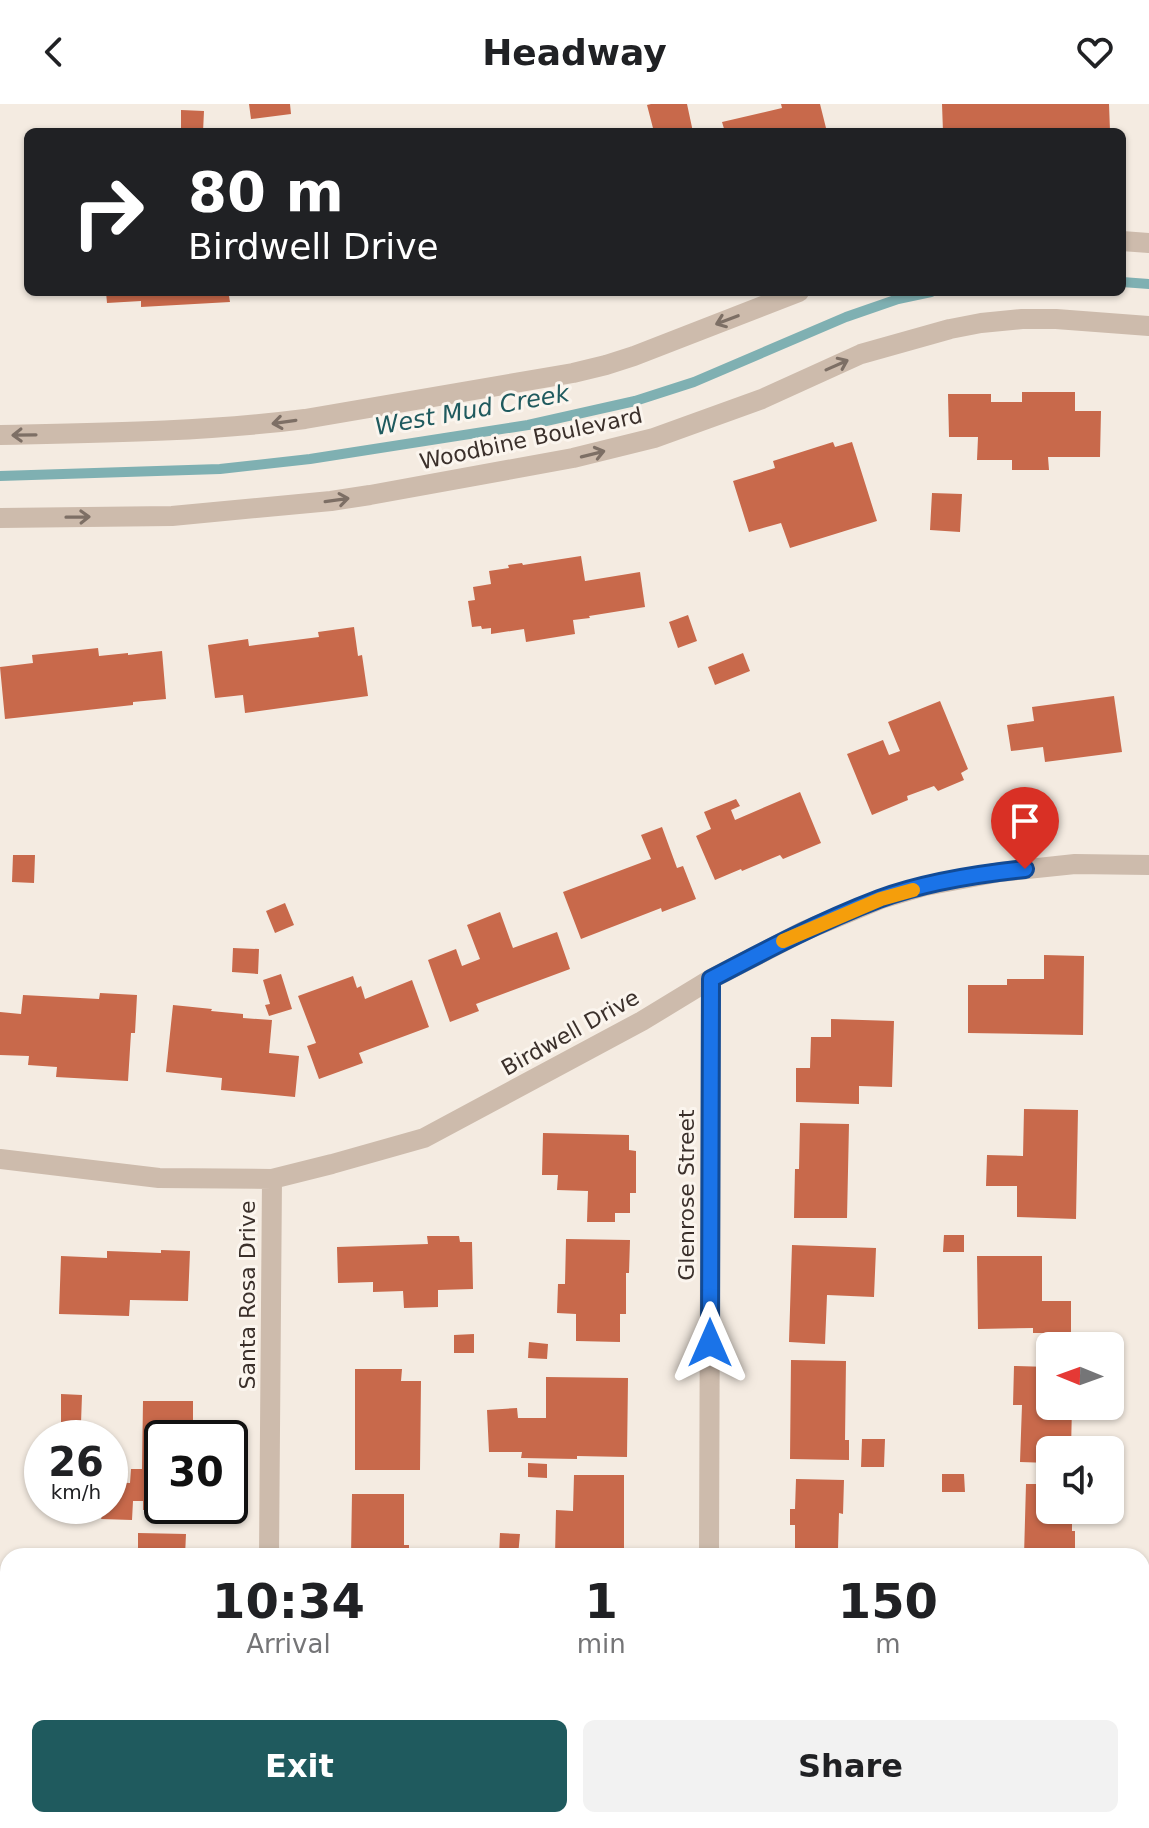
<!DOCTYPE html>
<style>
:root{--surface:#fff;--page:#f2f2f2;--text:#202124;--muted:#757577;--accent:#1f5a5e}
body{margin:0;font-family:"DejaVu Sans",sans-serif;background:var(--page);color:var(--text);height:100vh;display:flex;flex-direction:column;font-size:30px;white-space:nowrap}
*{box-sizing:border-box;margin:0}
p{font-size:26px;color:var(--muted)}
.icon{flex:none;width:44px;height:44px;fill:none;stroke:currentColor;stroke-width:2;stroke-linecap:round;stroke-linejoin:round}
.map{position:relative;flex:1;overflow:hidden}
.panel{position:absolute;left:0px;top:1444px;width:1150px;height:280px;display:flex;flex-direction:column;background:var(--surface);border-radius:24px 24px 0 0;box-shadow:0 2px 6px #0004}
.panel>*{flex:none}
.banner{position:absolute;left:24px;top:24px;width:1102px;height:168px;border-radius:12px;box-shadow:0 2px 6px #0004;background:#202124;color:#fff;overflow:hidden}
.needle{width:52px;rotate:271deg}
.controls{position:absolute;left:1036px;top:1228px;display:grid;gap:16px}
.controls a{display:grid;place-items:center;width:88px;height:88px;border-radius:12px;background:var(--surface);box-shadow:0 2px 6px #0004;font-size:40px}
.speed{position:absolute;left:24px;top:1316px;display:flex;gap:16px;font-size:40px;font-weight:700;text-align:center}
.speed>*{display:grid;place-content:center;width:104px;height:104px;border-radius:50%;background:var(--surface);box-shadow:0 2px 6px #0004;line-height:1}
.speed small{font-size:20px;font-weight:400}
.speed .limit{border:4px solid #111;border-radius:12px;background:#fff;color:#111}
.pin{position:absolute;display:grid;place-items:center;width:68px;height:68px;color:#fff;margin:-82px -34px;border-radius:50% 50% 50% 0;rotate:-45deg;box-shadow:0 0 8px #0007}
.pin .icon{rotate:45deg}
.me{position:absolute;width:88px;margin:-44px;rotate:0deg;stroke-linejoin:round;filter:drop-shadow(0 0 6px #0008)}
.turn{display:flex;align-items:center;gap:28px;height:168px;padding:0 32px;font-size:36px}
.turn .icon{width:104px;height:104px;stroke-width:2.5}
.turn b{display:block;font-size:56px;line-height:68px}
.eta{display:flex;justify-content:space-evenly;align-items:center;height:136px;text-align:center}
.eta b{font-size:48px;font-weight:600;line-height:56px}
.cta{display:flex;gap:16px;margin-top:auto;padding:16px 32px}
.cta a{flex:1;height:92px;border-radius:12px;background:var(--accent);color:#fff;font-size:32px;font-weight:600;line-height:92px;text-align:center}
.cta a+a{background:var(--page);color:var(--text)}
header{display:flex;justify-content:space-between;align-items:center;height:104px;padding:0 32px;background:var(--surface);font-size:36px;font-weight:600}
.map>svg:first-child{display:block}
</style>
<header><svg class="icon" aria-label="back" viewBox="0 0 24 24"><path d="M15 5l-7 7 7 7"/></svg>Headway<svg class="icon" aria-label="heart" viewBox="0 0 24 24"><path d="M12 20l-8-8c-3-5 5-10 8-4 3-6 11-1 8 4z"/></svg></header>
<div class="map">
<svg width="1149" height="1724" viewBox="0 0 1149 1724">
<rect width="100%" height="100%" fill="#f4ebe1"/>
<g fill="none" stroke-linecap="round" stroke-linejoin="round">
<!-- stream -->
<path stroke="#7fb0b2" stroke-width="10" d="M1122,178l27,2
M0,372l220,-7 90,-10 218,-34 107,-24 59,-19 152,-65 52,-18 33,-7"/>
</g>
<!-- building -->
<path fill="#c8694b" d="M249,0h41l1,10 -40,5z
M651,0h36l6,28h-39l-7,-27z
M781,0h39l7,28h-102l-3,-10 60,-14z
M942,0h167l1,27 -167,1z
M181,6l23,1 -1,21 -22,-1z
M106,188h143v2l-20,2 1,6 -89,5v-6l-34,2z
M1022,288h53v19h26l-1,46h-52l1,13h-37v-10h-35l1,-23h-29l-1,-43h43v8h31z
M833,338l2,5 17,-5 25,79 -87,27 -9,-25 -32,9 -16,-51 42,-13 -2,-7z
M932,389l30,1 -2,38 -30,-2z
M581,452l4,25 55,-9 5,35 -56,9 1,2 -17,2 2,14 -49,8 -2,-13 -33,5v-6l-9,1 -1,-3 -9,1 -4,-26 7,-1 -2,-13 18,-3 -2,-13 20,-3 -1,-3 14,-2 1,2z
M688,511l9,26 -19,7 -9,-26z
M354,523l4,29 4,-1 6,41 -123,17 -2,-18 -28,3 -7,-53 40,-6 1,7 70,-9 -1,-5z
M98,544l1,8 29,-3v2l34,-4 4,48 -33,3v3l-128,14 -5,-52 33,-4 -1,-8z
M743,549l7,18 -35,14 -7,-18z
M1114,592l8,56 -77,10 -2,-15 -32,4 -4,-26 27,-4 -2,-14z
M940,597l28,68 -7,4 3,7 -26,11 -4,-5 -27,10 1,4 -36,15 -25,-61 36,-14 6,15 11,-4 -12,-29z
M800,688l21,51 -38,16 -3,-4 -38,16 -1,-2 -26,11 -19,-44 15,-7 -7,-17 32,-13 4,7 -9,4 4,10z
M662,723l15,41 6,-2 13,33 -34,13 -1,-4 -80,31 -18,-47 88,-33 -10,-24z
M13,751h22l-1,28 -22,-1z
M285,799l9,22 -19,8 -9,-22z
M500,808l13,36 44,-16 13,37 -94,35 3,7 -29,11 -22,-62 28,-11 6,17 18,-7 -13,-34z
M233,844l26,1 -1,25 -26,-2z
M1044,851l40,1 -1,79 -115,-2v-48h39v-6h37z
M281,870l11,35 -23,7 -4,-11 5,-1 -7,-24z
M353,872l4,12 4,-2 4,13 47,-19 17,47 -70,26 4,10 -44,16 -12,-33 9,-3 -18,-47z
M100,889l37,2 -2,38h-4l-3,48 -72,-4 1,-10 -29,-2 1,-9 -29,-1v-43l21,2 2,-19 76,4z
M173,901l39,4 -1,2 32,3v4l29,2 -3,33 30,3 -4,41 -74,-7 1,-12 -56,-6z
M831,915l63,2 -2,66 -33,-1v18l-63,-2v-34h14l1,-31h20z
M1024,1005l54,1 -2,109 -59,-2v-31h-31l1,-31 36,1z
M800,1019l49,1 -2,94h-53l1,-49h4z
M543,1029l86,2v15l7,1v42h-6v20h-15v9h-28l1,-31 -31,-1 1,-15h-16z
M944,1131h20v17h-21z
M427,1132h32l1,6h12l1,47 -35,1v17l-34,1 -1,-17 -30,1v-10l-35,1 -1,-36 91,-3z
M566,1135l64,1 -1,33h-3v41h-6v28l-44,-1v-27l-19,-1 1,-29h7z
M792,1141l84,3 -2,49 -47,-2 -2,49 -36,-2z
M161,1146l29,1 -2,50 -58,-1 -1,16 -70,-2 2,-58 46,2v-7l54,2z
M977,1152h65v45h29v32h-38v-5l-55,1z
M474,1230v19h-20v-18z
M529,1238l19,2 -1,15 -19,-1z
M791,1256l55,1 -1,79h4v20l-59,-1z
M1014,1262l36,1v39h22l-1,44h-21v13l-30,-1 2,-57h-9z
M355,1265h47l-1,12h20l-1,89h-65z
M546,1273l82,1 -1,79 -50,-1v3l-56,-1 1,-6h-33l-2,-42 30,-2 1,10h28z
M61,1290l21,1 -1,28 -20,-1z
M143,1297h50v37h-31v68h30v5l-49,-1v-9h-10l-1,19 -31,-1 1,-3 -48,-3v-7h56v-24l20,1 1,-14h11z
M862,1335h23l-1,28h-23z
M528,1359l19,1v14l-19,-1z
M942,1370h22l1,18h-23z
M574,1371h50v81h-69l1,-46 17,1z
M796,1375l48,1 -1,34 -4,-1 -1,36h18v7h-61v-31h-5v-16h5z
M1026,1380h24v26h22v21h3v25h-51z
M352,1390h52v51h5v11h-58z
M138,1429l48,1 -1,22h-47z
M500,1429l20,1 -2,22h-19z
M140,1716h36v8h-36z
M350,1716h43v8h-43z
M571,1719h47v5h-47z"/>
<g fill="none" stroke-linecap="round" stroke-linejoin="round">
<!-- minor -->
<path stroke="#cdbbac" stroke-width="20" d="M1122,137l27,2
M0,331c102,-2 204,-3 305,-16l268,-46 33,-8 28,-9 165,-64
M0,414l172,-2 159,-15 39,-6 203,-37 81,-20 108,-39 99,-45 89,-25 31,-6 41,-4h34l93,7
M0,1055l159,19 113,1 60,-15 92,-26 218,-117 69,-42 93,-48 77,-32 44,-13 75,-14 75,-8 74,1
M269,1452l3,-377
M709,1452l2,-577
M268,1724v-8
M709,1724v-8
M1145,1724l4,-202"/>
</g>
<!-- one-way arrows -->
<defs><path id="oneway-shaft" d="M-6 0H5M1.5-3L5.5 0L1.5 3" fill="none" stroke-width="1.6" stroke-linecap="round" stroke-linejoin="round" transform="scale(2)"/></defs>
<g stroke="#7d6f65">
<use href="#oneway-shaft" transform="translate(727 216) rotate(159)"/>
<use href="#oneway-shaft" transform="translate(837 261) rotate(-24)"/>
<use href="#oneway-shaft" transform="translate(284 318) rotate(172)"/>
<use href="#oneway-shaft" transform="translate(24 331) rotate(179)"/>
<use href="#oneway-shaft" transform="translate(593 350) rotate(-14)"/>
<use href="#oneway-shaft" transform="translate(337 396) rotate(-8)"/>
<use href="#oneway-shaft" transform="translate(78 413) rotate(-1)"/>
</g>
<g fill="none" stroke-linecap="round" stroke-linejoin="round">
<defs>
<path id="route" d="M710,1239l1,-364c55,-29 110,-58 168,-80 46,-17 98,-25 146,-30"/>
</defs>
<!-- route casing -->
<use href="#route" stroke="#114b97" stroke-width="20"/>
<!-- route -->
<use href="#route" stroke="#1a73e8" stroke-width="14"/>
<!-- slow -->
<path stroke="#f59e0b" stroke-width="14" d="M783,837l98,-42 32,-9"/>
</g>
<g text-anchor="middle" stroke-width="6" stroke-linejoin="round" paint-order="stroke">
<!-- street labels -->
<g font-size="22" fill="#3b302b" stroke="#fbf5ee">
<text transform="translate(531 334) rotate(-12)" y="8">Woodbine Boulevard</text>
<text transform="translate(570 928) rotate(-29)" y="8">Birdwell Drive</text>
<text transform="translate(686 1091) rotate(-90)" y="8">Glenrose Street</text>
<text transform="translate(247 1191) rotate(-90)" y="8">Santa Rosa Drive</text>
</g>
<!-- water labels -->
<g font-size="24" font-style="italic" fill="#1f5a5e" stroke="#fbf5ee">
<text transform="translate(472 306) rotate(-10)" y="8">West Mud Creek</text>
</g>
</g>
</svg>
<div class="controls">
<a><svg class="needle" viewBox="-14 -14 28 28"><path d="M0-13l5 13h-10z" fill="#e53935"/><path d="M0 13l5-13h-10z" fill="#757577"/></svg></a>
<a><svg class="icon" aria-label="sound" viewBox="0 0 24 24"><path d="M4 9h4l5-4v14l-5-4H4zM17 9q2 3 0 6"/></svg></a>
</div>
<div class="speed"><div>26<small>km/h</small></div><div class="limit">30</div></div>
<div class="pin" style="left:1025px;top:765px;background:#d93025"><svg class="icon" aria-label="arrive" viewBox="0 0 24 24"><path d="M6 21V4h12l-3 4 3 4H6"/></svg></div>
<svg class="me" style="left:710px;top:1239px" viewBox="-20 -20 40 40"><path d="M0-17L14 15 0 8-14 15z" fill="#1a73e8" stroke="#fff" stroke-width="4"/></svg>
<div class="banner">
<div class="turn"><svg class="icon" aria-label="right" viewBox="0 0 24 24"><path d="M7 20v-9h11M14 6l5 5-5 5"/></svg><div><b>80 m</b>Birdwell Drive</div></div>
</div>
<section class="panel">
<div class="eta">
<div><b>10:34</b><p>Arrival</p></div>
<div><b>1</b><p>min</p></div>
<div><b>150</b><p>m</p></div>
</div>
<div class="cta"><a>Exit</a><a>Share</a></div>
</section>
</div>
